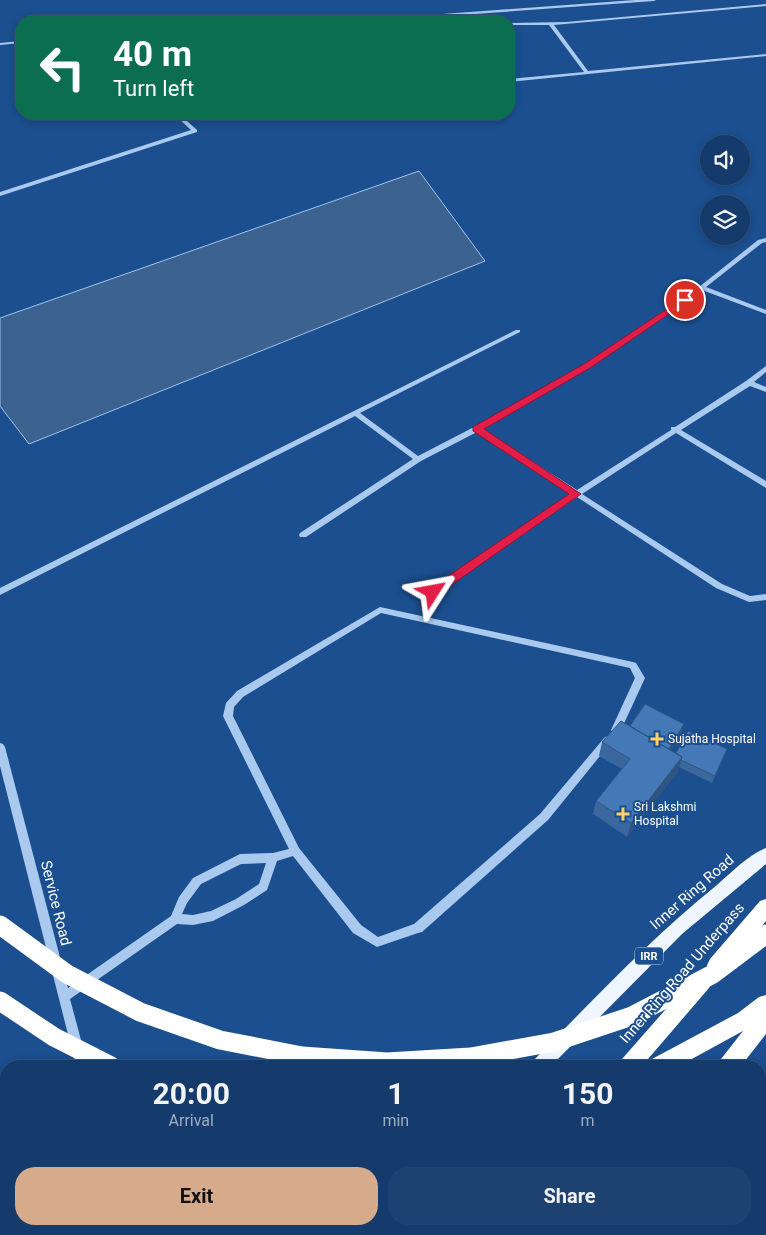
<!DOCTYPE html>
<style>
:root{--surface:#143b6b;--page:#1d4271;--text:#f1f3f6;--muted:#9dadc1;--line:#33557e;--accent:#d6ab8b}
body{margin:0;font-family:Roboto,sans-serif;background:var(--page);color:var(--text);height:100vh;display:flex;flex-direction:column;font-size:19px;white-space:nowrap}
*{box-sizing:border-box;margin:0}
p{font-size:16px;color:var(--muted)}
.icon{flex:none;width:28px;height:28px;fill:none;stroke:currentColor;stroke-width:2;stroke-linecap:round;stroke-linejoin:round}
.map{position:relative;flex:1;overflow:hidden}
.details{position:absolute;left:0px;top:1060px;width:766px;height:175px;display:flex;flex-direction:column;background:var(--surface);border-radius:20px 20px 0 0;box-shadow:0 2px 8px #0003,0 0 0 1px var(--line)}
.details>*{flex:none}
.top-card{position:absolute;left:15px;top:15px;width:500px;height:105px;border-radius:20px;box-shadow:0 2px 8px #0003,0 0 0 1px var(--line);background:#0b6e4f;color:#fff;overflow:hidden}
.fabs{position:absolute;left:700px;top:135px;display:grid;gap:10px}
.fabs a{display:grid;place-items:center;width:50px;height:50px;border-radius:50%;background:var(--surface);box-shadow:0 2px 8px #0003,0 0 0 1px var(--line);font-size:25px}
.pin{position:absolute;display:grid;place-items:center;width:42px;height:42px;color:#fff;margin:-21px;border:2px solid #fff;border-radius:50%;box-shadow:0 1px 5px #0007}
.me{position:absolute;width:55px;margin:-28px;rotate:56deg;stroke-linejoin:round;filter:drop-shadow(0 0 4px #0008)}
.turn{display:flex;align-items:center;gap:18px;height:105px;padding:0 15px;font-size:22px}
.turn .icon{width:65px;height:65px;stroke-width:2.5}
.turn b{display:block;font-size:35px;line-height:42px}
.eta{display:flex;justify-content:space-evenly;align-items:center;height:85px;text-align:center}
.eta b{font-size:30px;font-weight:700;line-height:35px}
.action{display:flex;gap:10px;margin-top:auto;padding:10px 15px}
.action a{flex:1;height:58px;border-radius:20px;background:var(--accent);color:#111;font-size:20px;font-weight:700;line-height:58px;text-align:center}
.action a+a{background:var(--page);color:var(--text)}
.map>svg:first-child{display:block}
</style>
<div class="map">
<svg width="766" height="1235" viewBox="0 0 766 1235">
<rect width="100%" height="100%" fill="#1b4f8f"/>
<!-- water -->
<path fill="#3c6290" stroke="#9cc4f0" d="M419,171l66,90 -456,183 -29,-38v-88z"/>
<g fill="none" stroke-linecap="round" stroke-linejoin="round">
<!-- minor -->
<path fill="#a9c9ee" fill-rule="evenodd" d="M635,0h21l-2,1 -277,20h-18l2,-1z
M766,4v2l-212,19 34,46 178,-17v2l-257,26v-3l75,-7 -35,-47h-40v-2l57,-1z
M21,41v2l-21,2v-2z
M174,114h5l18,16v2l-197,64v-4l191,-62z
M766,238v4l-4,1 -56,44 60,23v4l-64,-24 -113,77 -107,62 95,61 94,-60v-3h4l71,-46 20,-15v6l-12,10 12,5v5l-16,-6 -69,44 85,51v7l-90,-55 -94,61 140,90 28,12 16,-2v6l-17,2 -33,-14 -139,-91 -141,97h-6l-1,-2 1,-2 141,-96 -94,-62 -56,29 -115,76h-6l-1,-2 1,-2 113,-74 -58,-43 -355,179v-7l516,-258h4v2l-160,81 58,43 56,-29 111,-62 114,-78 59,-47z
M380,607l253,55 3,1 9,15 -24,52 -2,3 -3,1 -3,-1 -2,-3 24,-52 -5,-10 -249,-55 -138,84 -9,10 -1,9 66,132 62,77 17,12 36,-13 126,-110 65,-77 3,-1 3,1 2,3 -65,80 -126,112 -4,1 -41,14 -24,-14 -60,-77 -16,5 -10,29 -23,15 -31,16 -20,4 -16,-1 -107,75 18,67h-12l-76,-300v-23l3,1 2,3 63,241 103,-72 8,-19 14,-19 47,-24 33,-1 16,-4 -66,-133 3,-13 11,-12zM266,863l-7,21 -23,15 -25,12 -18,4 -11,-1 5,-11 14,-19 40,-20z
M122,1229h13l2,6h-13z"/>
<!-- major -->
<path fill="#f0f6ff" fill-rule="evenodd" d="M766,848v16l-84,70 -131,132h-19l2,-6c59,-60 117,-122 183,-175 14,-12 31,-30 49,-37z
M766,1114v23l-6,3v-23z
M364,1229h22l-2,6h-22z
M675,1229h21l-2,6h-21z"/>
<!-- highway -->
<path fill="#fff" fill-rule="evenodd" d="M766,899v22l-42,50 -7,3 -7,-3 -3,-6 3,-6 50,-58z
M702,973l7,3 3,6 -3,6 -67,78h-23l3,-7 73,-83z
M766,995v39l-25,32h-23l3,-7 22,-28 -64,35h-30l3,-7 86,-46 21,-16z
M0,1097l6,2v54l-6,-3z
M9,1229h22l1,6h-22z
M476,1229h25l-2,6h-26z
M583,1229h24l-2,6h-25z"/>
<!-- highway-bridge -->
<path stroke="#fff" stroke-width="19" d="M0,925l67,49 73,38 80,28 82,16 85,6 84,-5 83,-15 78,-26 81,-42 53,-40
M0,1001l54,36 57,29"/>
</g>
<!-- wall -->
<path fill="#3a679d" d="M630,726l52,6 -12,18 6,3 51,-4 -15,34 -33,-16 -1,4 -51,66 -34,-23 3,-13 26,-32 -23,-13 3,-14z"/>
<!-- shaded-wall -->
<path fill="#305480" d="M684,724l-2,8 -15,24 2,-7z
M727,749l-2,7 -13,27 3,-7z
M682,757l-4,14 -51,66 4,-14z"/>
<!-- building -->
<path fill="#4478b7" stroke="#305480" d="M645,704l39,20 -15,25 -39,-23z
M621,721l61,36 -51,66 -35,-22 34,-42 -28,-17z
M688,731l39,18 -12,27 -34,-16 1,-3 -6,-4z"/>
<!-- route -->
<path fill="#e11d48" stroke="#92132f" d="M685,297l4,3 -1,1 -98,67 -106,61 97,65 -144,101h-8l-2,-3 2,-3 140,-95 -96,-63v-4l111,-63z"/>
<!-- markers -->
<g fill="#ffd166" stroke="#1b4f8f" stroke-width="2">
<path d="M654.5 731.5h5v5h5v5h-5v5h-5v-5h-5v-5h5z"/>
<path d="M620.5 806.5h5v5h5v5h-5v5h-5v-5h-5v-5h5z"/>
</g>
<g text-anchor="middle" stroke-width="4" stroke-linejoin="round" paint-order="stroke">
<!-- shield labels -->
<rect fill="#1b4f8f" stroke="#bbcadd" stroke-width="1" x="635" y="947.5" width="28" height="17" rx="4"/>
<g font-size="11" font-weight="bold" fill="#fff">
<text x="649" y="960">IRR</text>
</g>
<!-- poi labels -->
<g font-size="12" fill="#fff" stroke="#1b4f8f" text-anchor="start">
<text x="668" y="743">Sujatha Hospital</text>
<text x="634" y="811">Sri Lakshmi<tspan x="634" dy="14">Hospital</tspan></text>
</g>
<!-- near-street labels -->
<g font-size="15" fill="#fff" stroke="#1b4f8f">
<text transform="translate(692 892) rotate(-41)" y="5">Inner Ring Road</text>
<text transform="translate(56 903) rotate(76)" y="5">Service Road</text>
<text transform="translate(682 973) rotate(-49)" y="5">Inner Ring Road Underpass</text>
</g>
</g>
</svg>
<div class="fabs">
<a><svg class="icon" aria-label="sound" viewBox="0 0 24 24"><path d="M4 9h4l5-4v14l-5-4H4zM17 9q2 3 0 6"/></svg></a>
<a><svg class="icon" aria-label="layers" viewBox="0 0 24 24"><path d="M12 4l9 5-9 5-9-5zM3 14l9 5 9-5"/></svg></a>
</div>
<div class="pin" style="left:685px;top:300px;background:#d93025"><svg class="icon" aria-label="arrive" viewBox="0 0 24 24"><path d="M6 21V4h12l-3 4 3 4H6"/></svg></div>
<svg class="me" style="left:433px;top:592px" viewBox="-20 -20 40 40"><path d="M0-17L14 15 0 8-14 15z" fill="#e11d48" stroke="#fff" stroke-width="4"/></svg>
<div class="top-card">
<div class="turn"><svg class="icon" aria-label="left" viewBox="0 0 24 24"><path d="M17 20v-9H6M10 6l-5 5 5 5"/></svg><div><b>40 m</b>Turn left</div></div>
</div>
<section class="details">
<div class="eta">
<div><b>20:00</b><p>Arrival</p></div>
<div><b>1</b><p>min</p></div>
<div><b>150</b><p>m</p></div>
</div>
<div class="action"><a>Exit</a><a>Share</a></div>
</section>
</div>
